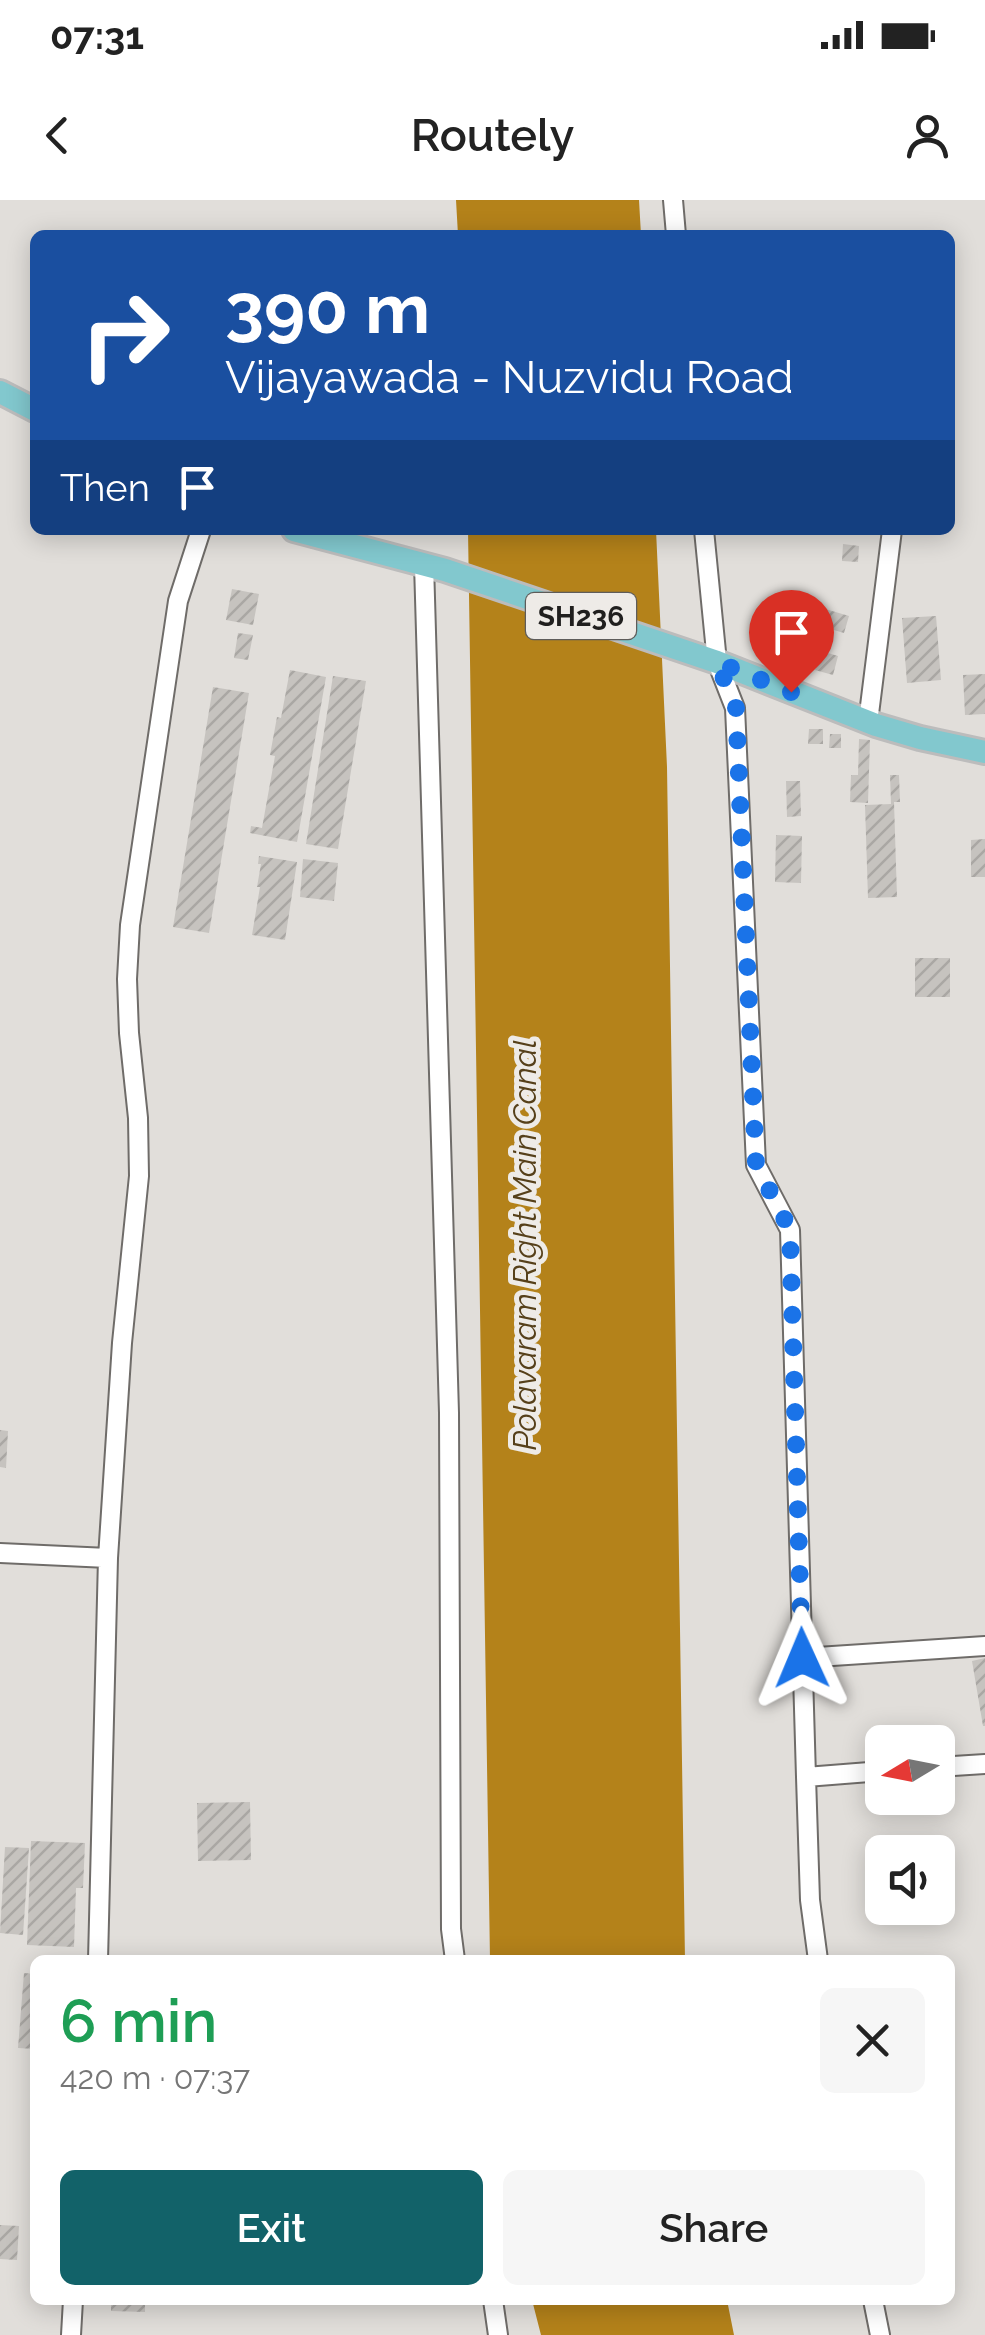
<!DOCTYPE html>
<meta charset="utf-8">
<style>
:root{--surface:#fff;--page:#f6f6f6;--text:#222;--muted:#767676;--accent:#126269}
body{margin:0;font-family:Raleway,sans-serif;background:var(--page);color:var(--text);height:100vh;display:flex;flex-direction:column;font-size:38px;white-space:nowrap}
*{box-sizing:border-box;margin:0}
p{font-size:32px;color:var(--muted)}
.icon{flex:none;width:55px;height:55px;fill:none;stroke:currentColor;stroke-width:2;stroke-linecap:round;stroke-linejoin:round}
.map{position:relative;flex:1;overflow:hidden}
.side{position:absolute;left:30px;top:1755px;width:925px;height:350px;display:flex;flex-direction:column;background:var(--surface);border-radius:15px;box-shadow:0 5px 25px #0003}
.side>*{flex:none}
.top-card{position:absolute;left:30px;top:30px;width:925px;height:305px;border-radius:15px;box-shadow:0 5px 25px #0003;background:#1a4fa0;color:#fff;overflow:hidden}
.needle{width:65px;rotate:260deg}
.fabs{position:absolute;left:865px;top:1525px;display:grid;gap:20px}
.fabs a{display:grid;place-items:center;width:90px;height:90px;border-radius:15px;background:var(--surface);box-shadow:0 5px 25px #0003;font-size:50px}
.pin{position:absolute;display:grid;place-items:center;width:85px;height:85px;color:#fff;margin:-102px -42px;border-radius:50% 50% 50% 0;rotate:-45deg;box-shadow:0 0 10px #0007}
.pin .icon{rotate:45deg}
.me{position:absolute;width:110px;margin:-55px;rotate:359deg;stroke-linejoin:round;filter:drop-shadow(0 0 8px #0008)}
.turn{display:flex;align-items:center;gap:35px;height:210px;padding:0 30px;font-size:45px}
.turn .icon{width:130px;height:130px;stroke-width:2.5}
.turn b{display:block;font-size:70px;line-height:85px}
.then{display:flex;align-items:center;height:95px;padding:0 30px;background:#0003;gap:20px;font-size:38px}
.round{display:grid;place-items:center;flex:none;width:105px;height:105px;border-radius:15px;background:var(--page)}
.summary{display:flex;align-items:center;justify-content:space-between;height:170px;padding:0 30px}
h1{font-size:60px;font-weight:600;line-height:75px;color:#1e9e55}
.cta{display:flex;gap:20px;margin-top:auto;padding:20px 30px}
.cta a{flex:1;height:115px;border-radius:15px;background:var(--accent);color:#fff;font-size:40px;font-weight:600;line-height:115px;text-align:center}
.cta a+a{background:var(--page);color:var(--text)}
.status{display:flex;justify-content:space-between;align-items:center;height:70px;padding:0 50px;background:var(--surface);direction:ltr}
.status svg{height:28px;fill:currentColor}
header{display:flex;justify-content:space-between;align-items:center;height:130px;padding:0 30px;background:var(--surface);font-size:45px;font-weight:600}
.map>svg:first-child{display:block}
</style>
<div class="status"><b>07:31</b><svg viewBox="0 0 49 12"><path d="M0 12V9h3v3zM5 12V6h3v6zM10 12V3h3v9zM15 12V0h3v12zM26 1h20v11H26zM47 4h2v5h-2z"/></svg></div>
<header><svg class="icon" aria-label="back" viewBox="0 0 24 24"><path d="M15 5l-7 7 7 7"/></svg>Routely<svg class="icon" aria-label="person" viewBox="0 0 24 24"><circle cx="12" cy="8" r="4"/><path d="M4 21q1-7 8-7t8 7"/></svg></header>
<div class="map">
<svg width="985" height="2135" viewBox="0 0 985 2135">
<defs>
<pattern id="building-hatch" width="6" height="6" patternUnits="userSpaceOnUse" patternTransform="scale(2.5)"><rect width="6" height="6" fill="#c6c3bf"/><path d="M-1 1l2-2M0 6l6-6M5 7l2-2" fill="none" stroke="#aaa7a4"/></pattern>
</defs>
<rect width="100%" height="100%" fill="#e1deda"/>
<!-- water -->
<path fill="#b4821a" d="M456,0h183l2,35h-183z
M468,330h188l11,237 18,1193h-195z
M532,2100h195l7,35h-193z"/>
<!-- building -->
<path fill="url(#building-hatch)" d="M843,344l16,2 -1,16 -16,-1z
M232,389l27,5 -6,31 -27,-5z
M822,408l27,8 -5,17 -27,-8z
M936,416l5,64 -34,3 -5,-65z
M238,433l15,2 -5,25 -14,-2z
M821,451l17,5 -5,19 -18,-5z
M290,470l36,7 -29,165 -47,-9 1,-7 11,2 13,-72 -5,-1 7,-38 4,1z
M985,474v40l-20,1 -2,-40z
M333,476l33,5 -28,168 -32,-5z
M213,487l36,6 -40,240 -36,-6z
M809,529h14v15h-15z
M830,534h11v14h-12z
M859,539l11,1 -2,63 -18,-1 1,-27h7z
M890,575h9l1,27h-6l3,95 -29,1 -3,-93 26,-1z
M786,581h14l1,35 -14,1z
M776,635l26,1 -1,47 -26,-1z
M985,639v38h-14v-37z
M259,656l38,6 -12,78 -33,-5 8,-48h-3l4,-23h-3z
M303,659l35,4 -4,38 -34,-4z
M915,758h35v39h-35z
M0,1230l8,1 -2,37 -6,-1z
M985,1458v68h-2l-11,-65z
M250,1602l1,58 -53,1 -1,-58z
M31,1641l54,2 -2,45h-7l-2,59 -47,-2z
M5,1647l24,1 -6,87 -23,-2z
M24,1773l11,1v75l-17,-1z
M0,2025l19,1 -2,34 -17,-1z
M111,2100h34v12l-34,-1z"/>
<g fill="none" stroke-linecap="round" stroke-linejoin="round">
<defs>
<path id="minor" d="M673,0l3,35
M704,330l13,132 18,46 21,457 34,65 16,547 4,123 8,60
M424,364l25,849 2,516 4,31
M868,522l24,-192
M0,1353l108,5
M802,1458l183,-12
M938,1567l47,-3
M806,1577l76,-6
M98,1760l10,-402 14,-215 17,-167 -1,-58 -9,-85 -2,-54 3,-54 48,-324 23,-71
M493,2100l5,35
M873,2100l7,35
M71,2135l2,-35"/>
<path id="major" d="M0,192l35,18
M294,330l151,40 272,92 159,63 44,13 65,14"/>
</defs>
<!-- minor casing -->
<use href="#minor" stroke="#6f6c69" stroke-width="22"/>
<!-- major casing -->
<use href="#major" stroke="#bcbcbc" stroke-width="28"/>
<!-- minor -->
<use href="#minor" stroke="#fff" stroke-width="18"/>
<!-- major -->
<use href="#major" stroke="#82c8ce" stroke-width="22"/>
</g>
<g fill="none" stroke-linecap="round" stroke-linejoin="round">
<!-- route -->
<path stroke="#1a73e8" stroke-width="18" stroke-dasharray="0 32.4" d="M791,492l-74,-30 19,46 20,456 34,66 12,428"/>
</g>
<g text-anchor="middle" stroke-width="10" stroke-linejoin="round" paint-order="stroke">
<!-- shield labels -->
<rect fill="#eeebe7" stroke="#5e5c5a" stroke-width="2.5" x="526" y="393" width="110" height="46" rx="8"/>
<g font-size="28" font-weight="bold" fill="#201f1e">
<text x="581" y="426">SH236</text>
</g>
<!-- water labels -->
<g font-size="32" font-style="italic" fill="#56401a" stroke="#eeebe7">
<text transform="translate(525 1045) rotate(-90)" y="11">Polavaram Right Main Canal</text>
</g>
</g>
</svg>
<div class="fabs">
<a><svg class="needle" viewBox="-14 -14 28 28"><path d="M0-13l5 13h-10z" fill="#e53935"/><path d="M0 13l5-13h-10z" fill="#767676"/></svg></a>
<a><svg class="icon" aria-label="sound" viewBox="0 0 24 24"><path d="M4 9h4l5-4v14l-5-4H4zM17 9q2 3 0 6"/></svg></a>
</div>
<div class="pin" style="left:791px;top:492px;background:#d93025"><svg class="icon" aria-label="arrive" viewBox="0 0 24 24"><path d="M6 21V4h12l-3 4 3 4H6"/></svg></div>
<svg class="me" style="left:802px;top:1458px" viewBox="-20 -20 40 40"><path d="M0-17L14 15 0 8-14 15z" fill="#1a73e8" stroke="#fff" stroke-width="4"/></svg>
<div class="top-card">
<div class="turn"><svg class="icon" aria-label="right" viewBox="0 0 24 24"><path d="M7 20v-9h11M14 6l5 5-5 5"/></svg><div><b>390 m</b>Vijayawada - Nuzvidu Road</div></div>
<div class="then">Then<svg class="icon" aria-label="arrive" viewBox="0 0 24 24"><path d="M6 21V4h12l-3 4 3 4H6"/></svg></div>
</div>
<section class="side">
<div class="summary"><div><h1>6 min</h1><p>420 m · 07:37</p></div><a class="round"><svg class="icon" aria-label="close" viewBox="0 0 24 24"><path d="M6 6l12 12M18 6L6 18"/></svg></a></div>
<div class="cta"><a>Exit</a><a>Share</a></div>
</section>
</div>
